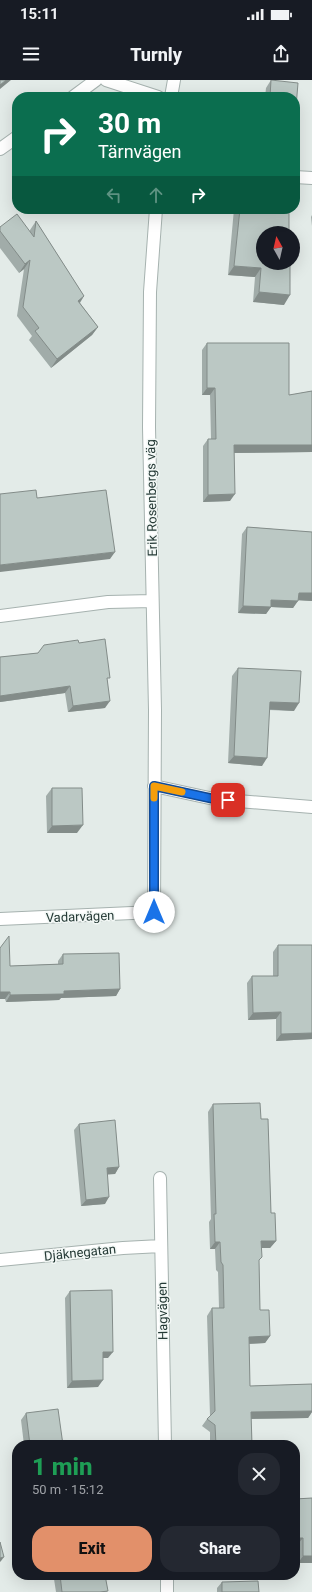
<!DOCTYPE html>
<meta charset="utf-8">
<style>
:root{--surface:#171b24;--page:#242831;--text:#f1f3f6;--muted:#9ea1a6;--accent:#e2906a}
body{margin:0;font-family:Roboto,sans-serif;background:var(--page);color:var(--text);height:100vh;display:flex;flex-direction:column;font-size:15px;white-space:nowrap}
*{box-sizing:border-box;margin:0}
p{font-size:13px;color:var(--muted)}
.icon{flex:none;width:22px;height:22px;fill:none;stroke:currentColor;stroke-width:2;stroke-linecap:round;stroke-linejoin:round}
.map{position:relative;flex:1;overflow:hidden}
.details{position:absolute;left:12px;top:1360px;width:288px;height:140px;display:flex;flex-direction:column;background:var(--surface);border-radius:16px;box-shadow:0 4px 16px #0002}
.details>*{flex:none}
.top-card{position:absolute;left:12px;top:12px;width:288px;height:122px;border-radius:16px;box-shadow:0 4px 16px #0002;background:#0b6e4f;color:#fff;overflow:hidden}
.needle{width:26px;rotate:352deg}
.fabs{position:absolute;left:256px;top:146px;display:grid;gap:8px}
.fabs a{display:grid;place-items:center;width:44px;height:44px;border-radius:50%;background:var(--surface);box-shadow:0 4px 16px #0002;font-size:20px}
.pin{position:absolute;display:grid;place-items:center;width:34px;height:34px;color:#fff;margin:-17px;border-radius:8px;box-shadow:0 2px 6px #0006}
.me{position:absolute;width:44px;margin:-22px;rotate:0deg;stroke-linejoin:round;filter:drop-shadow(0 0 3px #0008)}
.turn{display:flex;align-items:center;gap:14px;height:84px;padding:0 20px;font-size:18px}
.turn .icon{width:52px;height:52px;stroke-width:2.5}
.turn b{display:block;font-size:28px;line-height:34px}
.lanes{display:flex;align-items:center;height:38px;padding:0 20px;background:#0003;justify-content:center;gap:20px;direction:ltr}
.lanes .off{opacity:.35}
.round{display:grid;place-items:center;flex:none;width:42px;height:42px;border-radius:16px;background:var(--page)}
.overview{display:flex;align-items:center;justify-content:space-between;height:68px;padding:0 20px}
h1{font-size:24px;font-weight:800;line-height:30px;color:#1e9e55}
.action{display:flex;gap:8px;margin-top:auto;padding:8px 20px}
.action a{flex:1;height:46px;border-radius:16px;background:var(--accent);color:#111;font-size:16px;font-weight:800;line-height:46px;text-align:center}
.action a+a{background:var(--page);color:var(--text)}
.status{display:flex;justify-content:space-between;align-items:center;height:28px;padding:0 20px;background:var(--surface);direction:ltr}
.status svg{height:11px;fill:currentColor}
header{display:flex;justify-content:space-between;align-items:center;height:52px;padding:0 20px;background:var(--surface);font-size:18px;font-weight:800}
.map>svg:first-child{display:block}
</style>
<div class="status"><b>15:11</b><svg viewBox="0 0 49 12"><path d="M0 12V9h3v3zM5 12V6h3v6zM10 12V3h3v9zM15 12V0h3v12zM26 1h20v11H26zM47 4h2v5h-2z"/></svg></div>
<header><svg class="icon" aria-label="menu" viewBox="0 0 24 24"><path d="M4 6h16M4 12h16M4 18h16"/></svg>Turnly<svg class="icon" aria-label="share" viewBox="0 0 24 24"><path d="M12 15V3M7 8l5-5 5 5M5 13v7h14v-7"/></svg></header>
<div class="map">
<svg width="312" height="1512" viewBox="0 0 312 1512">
<rect width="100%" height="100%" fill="#e3ebe8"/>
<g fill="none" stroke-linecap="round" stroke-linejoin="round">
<defs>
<path id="minor" d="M106,0l52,17
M73,17l23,-17
M171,17l3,-17
M0,69l17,-12
M295,97l17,1
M0,536l108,-14 44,-1
M154,706l60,13 98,8
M0,839l154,-7 1,-202 -6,-283 1,-135 6,-83
M160,1098l5,267
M0,1180l123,-12 38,-2
M167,1495v17"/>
</defs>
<!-- minor casing -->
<use href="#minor" stroke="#a6b2af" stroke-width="14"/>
<!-- minor -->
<use href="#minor" stroke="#fff" stroke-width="12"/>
</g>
<!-- wall -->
<path fill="#a1aca9" d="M271,0l24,17h-30l1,-9z
M234,129h55l-5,96 -31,-3 2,-25 -27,-2z
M312,135v11l-1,-9z
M36,141l48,75 -4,7 18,24 -6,8 -41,33 -22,-28 3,-4 -15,-20 7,-47 -5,4 -19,-25v-21l30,4v-1z
M207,263l82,52 23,-4v61l-78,1 -4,48 -27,1v-56l5,-7h3l-1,-44h-8v-45z
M247,447l65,5v69l-14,-1 -5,8 -22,-1 -5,7 -28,-1 4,-79z
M79,563l29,38 -3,27 -37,4 -3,-19 -65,9v-45l38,-4z
M238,588l56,43 -25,-1 -7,56 -34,-3 4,-87z
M52,708l25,45h-30l-1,-37z
M278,865h34v94l-36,2v-22l-28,1 -1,-37 5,-7h21v-24z
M0,868l10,18 48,-2v-3l5,-7 57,35 -4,7 -55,2 -2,2 -53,2 -1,-3h-5z
M213,1024l48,15 10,94 5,28 -6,7h-9l-2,13 1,49 10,26 -5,7 -16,1 1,42 62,-2v28l-4,6 -57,1 1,26h-42v-13l-8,-6 5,-7 3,-3 -3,-100 5,-8h7l-1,-36 -2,-2 -1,-21h-5l-1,-27 2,-3 -3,-107z
M79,1044l40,43 -4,7h-8l-2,30 -24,2 -7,-76z
M70,1211l38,67h-5l-5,29 -31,1 -2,-90z
M26,1333l37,32h-39l-3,-25z
M312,1418v65h-14l-1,-18h-2v-46z
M56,1495h49l2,17h-51l-2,-13z
M222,1502l37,10h-42v-4z"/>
<!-- shaded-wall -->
<path fill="#838c89" d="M6,0h5l-11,9v-4z
M30,180l-6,9 -5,4 6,-9z
M234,186l27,2 -6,9 -27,-2z
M259,212l31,3 -6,10 -31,-3z
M84,216l-6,9v-4z
M98,247l-6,8 -41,33 6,-9z
M207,308h8l-5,7h-8z
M234,365h78v7l-83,1z
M235,414l-5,7 -27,1 5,-7z
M115,472l-5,7 -110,13v-7z
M299,513h13v8l-18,-1z
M271,520l27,1 -5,7 -22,-1 -5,7 -28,-1 5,-7z
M70,606l-5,7 -65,9v-6z
M110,621l-5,7 -37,4 5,-6z
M270,622l29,1 -5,8 -30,-2z
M234,676l33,2 -5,8 -34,-3z
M83,745l-6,8h-30l5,-7z
M120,909l-4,7 -55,2 -2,2 -53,2 4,-7 54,-4z
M0,912h10l-5,7h-5z
M281,932l-5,7 -28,1 5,-7z
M312,953v6l-36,2 5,-7z
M119,1087l-4,7 -13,1 5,-7z
M109,1117l-4,7 -24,2 5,-6z
M261,1161h15l-6,7h-15z
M215,1162h5l-5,7h-5z
M270,1256l-5,7 -21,1 5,-7z
M103,1272h10l-5,6h-10z
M103,1300l-5,7 -31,1 5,-7z
M312,1331v1l-4,6 -62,1 5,-7z
M295,1458h8l-6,7h-2z
M303,1476h9v7h-14z
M4,1477l-3,4 -1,1v-4z"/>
<!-- building -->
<path fill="#bbc8c4" stroke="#838c89" d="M0,0h6l-6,5z
M271,0l27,3 -3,36v-22h-25z
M240,129h49v24h-26v30h27v32l-31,-3 2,-24 -27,-2z
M17,134l17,23 2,-16 48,75 -6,5 20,26 -41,32 -22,-28 4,-3 -16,-21 7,-47 -5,4 -25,-33v-4z
M207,263h82v52l23,-4v54h-78l1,49 -27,1v-56h8l-1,-51h-8z
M36,410l1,8 69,-8 9,62 -115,13v-71z
M247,447l65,5v61h-13l-1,8 -27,-1v7l-28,-1z
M105,559l5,39h-3l3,23 -37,5 -3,-20 -70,10v-39l38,-4 6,-8 34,-5 1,3z
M238,588l63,3 -2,32 -29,-1 -3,56 -33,-2z
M52,708h30l1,37 -31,1z
M9,856l1,30 53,-2v-10l56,-1 1,36 -56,2v3l-54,1v-3h-10v-44z
M278,865h34v88l-31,1v-22l-28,1 -1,-37h26z
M260,1023l1,16h7l3,94h4l1,28h-15l1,16 -3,3 1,50h9l1,26 -21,1 1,49 62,-2v27l-61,1 1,33h-36l-1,-20 -8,-6 8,-8 -3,-103h12l-1,-43 -2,-3 -1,-20h-5l-1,-28h2l-3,-110z
M115,1040l4,47 -12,1 2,29 -23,3 -7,-76z
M112,1210l1,62h-10v28l-31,1 -2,-90z
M58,1329l5,36h-33l-4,-32z
M312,1418v58h-9v-18h-8v-39z
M0,1462l4,15 -4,1z
M60,1495h45l3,16 -8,1h-38z
M258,1501l1,11h-37v-10z"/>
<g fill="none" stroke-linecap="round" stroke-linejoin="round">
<defs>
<path id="route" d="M154,832v-126l60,13 14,1"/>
</defs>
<!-- route casing -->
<use href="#route" stroke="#114b97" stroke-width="10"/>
<!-- route -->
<use href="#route" stroke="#1a73e8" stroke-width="7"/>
<!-- slow -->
<path stroke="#f59e0b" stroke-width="7" d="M154,718v-12l28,6"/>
</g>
<g text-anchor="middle" stroke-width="3" stroke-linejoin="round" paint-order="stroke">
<!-- street labels -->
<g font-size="13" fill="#253a36" stroke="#f3f8f6">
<text transform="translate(151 418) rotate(-91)" y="5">Erik Rosenbergs väg</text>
<text transform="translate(80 836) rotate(-2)" y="5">Vadarvägen</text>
<text transform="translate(80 1172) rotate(-6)" y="5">Djäknegatan</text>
<text transform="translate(162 1231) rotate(-91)" y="5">Hagvägen</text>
</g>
</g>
</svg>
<div class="fabs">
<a><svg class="needle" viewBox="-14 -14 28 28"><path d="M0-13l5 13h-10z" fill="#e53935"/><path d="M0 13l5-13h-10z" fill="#9ea1a6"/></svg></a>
</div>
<div class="pin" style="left:228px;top:720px;background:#d93025"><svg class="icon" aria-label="arrive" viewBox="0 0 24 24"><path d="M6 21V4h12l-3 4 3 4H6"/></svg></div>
<svg class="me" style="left:154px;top:832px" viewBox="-20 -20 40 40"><circle r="19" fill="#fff"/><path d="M0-13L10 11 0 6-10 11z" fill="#1a73e8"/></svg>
<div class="top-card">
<div class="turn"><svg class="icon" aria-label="right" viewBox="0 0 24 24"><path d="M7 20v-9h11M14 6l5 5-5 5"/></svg><div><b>30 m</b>Tärnvägen</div></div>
<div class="lanes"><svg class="icon off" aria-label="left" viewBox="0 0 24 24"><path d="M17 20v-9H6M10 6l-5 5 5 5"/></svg><svg class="icon off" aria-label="ahead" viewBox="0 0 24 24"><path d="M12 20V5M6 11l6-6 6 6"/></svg><svg class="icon" aria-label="right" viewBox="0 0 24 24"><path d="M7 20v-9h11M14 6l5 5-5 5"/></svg></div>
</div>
<section class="details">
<div class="overview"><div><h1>1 min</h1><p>50 m · 15:12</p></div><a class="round"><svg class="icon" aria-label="close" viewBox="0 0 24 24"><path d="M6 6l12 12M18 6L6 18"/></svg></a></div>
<div class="action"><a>Exit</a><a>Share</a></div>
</section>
</div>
